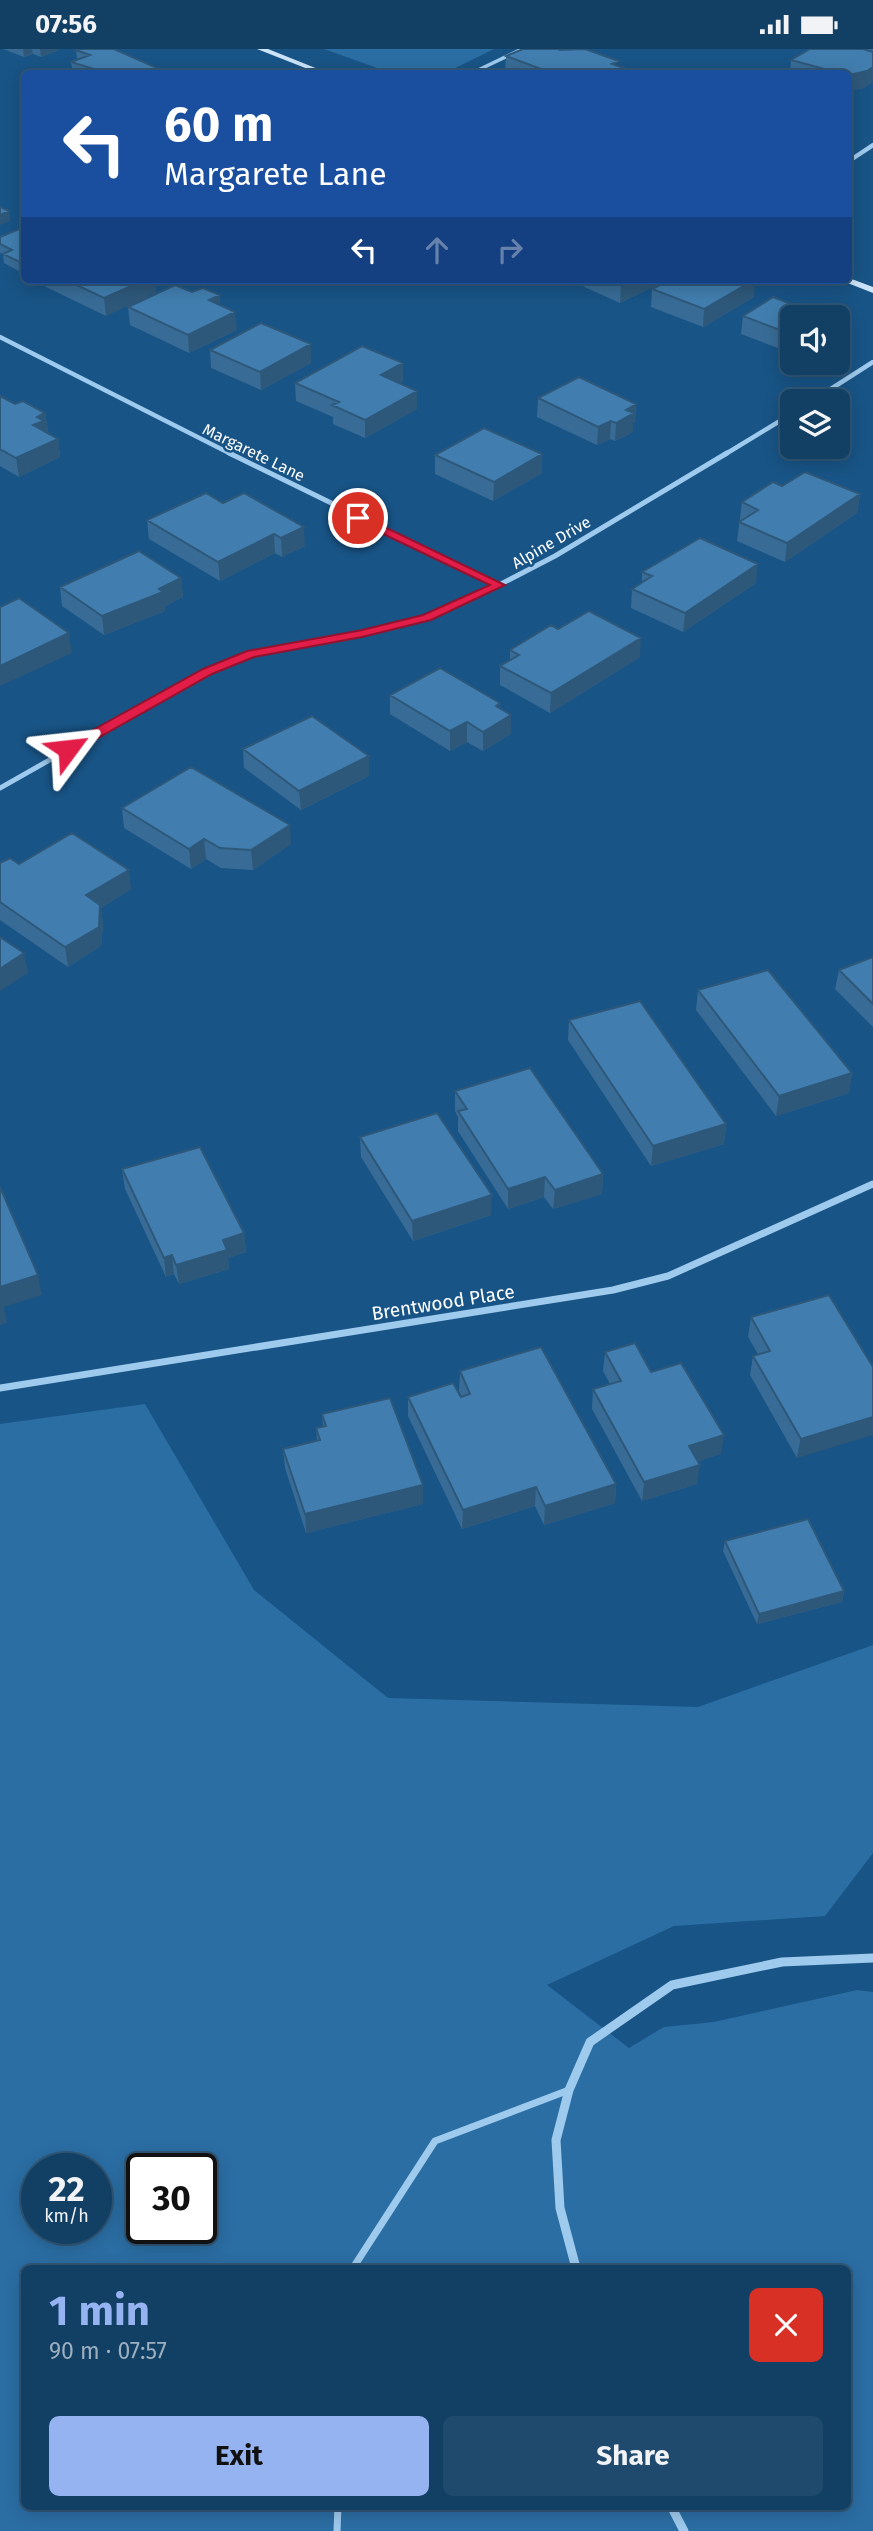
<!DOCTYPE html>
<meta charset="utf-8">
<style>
:root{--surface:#123f64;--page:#1f4a6d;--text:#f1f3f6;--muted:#9cafbf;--line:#315878;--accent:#95b2f1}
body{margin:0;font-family:"Fira Sans",sans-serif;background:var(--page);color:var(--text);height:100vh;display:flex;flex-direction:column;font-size:26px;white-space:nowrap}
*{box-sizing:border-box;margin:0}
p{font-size:23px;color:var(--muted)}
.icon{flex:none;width:38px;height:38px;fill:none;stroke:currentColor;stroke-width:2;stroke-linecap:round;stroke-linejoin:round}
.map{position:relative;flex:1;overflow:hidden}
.details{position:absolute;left:21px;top:2216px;width:830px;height:245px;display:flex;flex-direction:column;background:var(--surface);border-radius:10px;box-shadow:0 4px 18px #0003,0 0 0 2px var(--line)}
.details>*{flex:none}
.guide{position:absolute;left:21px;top:21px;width:831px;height:214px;border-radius:10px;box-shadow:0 4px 18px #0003,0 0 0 2px var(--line);background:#1a4fa0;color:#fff;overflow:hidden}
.tools{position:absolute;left:780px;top:256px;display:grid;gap:14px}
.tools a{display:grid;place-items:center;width:70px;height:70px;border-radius:10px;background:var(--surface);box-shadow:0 4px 18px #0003,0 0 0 2px var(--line);font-size:35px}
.speed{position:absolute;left:21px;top:2104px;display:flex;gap:14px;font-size:35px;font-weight:700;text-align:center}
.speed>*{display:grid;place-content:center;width:91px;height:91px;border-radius:50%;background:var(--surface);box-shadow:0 4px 18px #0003,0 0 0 2px var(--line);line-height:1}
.speed small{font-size:18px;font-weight:400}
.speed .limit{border:4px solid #111;border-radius:10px;background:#fff;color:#111}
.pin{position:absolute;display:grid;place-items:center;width:60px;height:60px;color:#fff;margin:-30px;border:4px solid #fff;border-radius:50%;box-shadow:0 2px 7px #0007}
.me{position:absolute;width:77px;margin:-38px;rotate:60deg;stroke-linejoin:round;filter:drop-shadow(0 0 5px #0008)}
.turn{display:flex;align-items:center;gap:24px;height:147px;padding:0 28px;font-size:32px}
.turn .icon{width:91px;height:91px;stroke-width:2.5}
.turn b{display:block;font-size:49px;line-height:60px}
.lanes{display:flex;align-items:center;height:66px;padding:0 28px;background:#0003;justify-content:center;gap:35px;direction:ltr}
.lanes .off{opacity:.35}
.round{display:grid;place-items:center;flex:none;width:74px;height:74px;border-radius:10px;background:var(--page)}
.summary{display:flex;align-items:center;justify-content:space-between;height:119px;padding:0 28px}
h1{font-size:42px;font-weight:700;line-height:52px;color:var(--accent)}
.action{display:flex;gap:14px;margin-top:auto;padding:14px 28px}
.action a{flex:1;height:80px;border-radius:10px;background:var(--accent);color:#111;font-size:28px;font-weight:700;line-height:80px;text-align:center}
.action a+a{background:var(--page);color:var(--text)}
.status{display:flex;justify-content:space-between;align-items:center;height:49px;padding:0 35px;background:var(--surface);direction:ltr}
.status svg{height:19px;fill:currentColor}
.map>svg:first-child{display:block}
</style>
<div class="status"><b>07:56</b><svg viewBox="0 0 49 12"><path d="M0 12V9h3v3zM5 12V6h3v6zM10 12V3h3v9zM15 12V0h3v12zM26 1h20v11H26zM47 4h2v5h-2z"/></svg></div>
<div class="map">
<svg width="873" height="2482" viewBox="0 0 873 2482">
<rect width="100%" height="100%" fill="#185486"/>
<!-- green -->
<path fill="#2b6ea4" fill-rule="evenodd" d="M324,0h170l-49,24h-54z
M145,1355l109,186 134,108 310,9 175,-62v208l-48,63 -151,10 -127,59 82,63 35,-21 50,-5 143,-32 16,2v539h-873v-1107zM37,2119h59v60h-59zM142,2119h59v60h-59zM24,2219h823v238h-823z"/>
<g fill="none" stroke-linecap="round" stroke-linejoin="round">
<!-- service-far1 -->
<path stroke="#9ecaed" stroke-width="3.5" d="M472,24l50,-24"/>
<!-- service -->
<path stroke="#9ecaed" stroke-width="7" d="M353,2219l82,-127 134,-51
M337,2482l1,-25"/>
<!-- minor-far3 -->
<path stroke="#9ecaed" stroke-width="4.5" d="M849,112l24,-16
M0,288l233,118
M812,352l61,-39
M724,406l69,-42"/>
<!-- minor-far2 -->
<path stroke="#9ecaed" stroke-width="5" d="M229,404l270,132
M0,739l207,-117 44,-18 111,-19 65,-16 72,-33 56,-29 172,-103"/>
<!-- minor-far1 -->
<path stroke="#9ecaed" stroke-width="7" d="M0,1339l613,-98 55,-14 205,-92"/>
<!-- minor -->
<path stroke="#9ecaed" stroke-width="9" d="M576,2219l-16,-60 -4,-68 13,-50 21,-48 82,-57 110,-23 91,-4
M671,2457l13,25"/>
<!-- secondary -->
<path fill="#cbe4f9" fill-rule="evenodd" d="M257,0h11l60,24h-10z
M849,229l24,9v6l-28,-11 -1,-2h5z"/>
</g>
<!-- wall -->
<path fill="#386c96" d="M3,0h56v1l-18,7 -8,-3 -9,3z
M810,0h63v32l-9,7 -15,3v-18h-59l1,-13z
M76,1l88,23h-91l-2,-11 6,-2z
M506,7l112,10 20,7h-133z
M24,178v47l-20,-11 -1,-9 -3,-1v-16z
M45,231h110l-49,36 -60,-29z
M569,231h98l-47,23z
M652,240l102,8 -51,30 -52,-20z
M192,243l28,3v10l17,25 -48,23 -59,-28 -2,-18z
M743,267l50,1v37l-52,-20z
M210,301l101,13 -50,27 -50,-22z
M403,314v18l-3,2 17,26 -52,29 -32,-14v-7l-37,-16 -1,-18z
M0,347l15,8 30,9 3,18 -2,1 12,7 2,18 -41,20 -19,-11z
M538,349l98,6 -1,18 -2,1v9l-18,9 -5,-2 -13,6 -60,-28z
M435,406l107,18 -49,28 -58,-27z
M782,437l78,8 -3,19 -72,49 -48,-21 5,-39z
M223,454l82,43 -23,11 -7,-4 -55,28 -71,-42 -2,-19z
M642,523l114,11 -73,49 -52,-24 1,-19 10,-6z
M181,529l2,19 -18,9v5l-61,24 -42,-29 -2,-19z
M510,601l130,7 -90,56 -50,-28v-19l10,-6z
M390,646l110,13 11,7v19l-28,17 -16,-9 -17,9 -60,-37z
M243,700l126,7v20l-68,34 -57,-42z
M122,759l169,36 -38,26 -32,-2 -15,-9 -15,10 -67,-41z
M0,814l19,1 112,25 -30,19 2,16 -2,22 -33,21 -68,-47z
M873,908v70l-38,-38 4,-19z
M698,941l154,83 -3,20 -73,23 -80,-106z
M569,971l157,104 -2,20 -73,22 -83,-126z
M455,1042l148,83 -1,20 -49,15 -9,-12 -36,12 -50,-78v-14l-3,-6z
M360,1088l131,78 -78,26 -52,-84z
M122,1120l122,64 2,19 -18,6 1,11 -50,15 -5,-10 -8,3 -41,-88z
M829,1246l-32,163 -47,-83 3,-19 5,-2 -10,-17 3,-20z
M605,1303l46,20 70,82 -23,7 -1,23 -55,17 -50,-92 1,-20 17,-5 -7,-13z
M460,1322l156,113 -1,19 -71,22 -9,-19 -73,23 -54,-113v-19h54l-3,-6z
M322,1365l101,71v19l-117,29 -21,-65 -2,-19 34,-8 -1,-13 7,-1z
M725,1492l119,50 -2,11 -85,22 -34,-73z"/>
<!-- shaded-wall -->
<path fill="#2e587a" d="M23,0h9l1,5 -9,3z
M40,0h19v1l-18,7z
M873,18v14l-9,7 -15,3v-16z
M9,162l1,10 -10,4v-10z
M145,231h10l1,13 -50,23 -2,-18z
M632,231h35l-47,23 1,-18z
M754,231h1l-1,17 -51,30 1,-18z
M220,246l1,18 -12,-13z
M235,263l2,18 -48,23 -1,-18z
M311,295v19l-50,27 -1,-18z
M403,314v18l-22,12v-18z
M417,342v18l-52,29v-18z
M636,355l-1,18 -2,1v9l-18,9 1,-18 10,-13z
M45,364l3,18 -3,1 -12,-7 4,-8z
M611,372l-1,18 -13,6 1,-18z
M58,390l2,18 -41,20 -3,-19z
M542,405v19l-49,28 1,-19z
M860,445l-3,19 -72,49 2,-19z
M304,478l1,19 -23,11 -1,-19z
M274,485l1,19 -55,28 -2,-19z
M758,515l-2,19 -73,49 2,-19z
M181,529l2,19 -18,9v5l-61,24 -2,-19z
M69,584l3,20 -72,33v-20z
M641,589l-1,19 -90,56 1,-20z
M500,654v19l11,-7v19l-28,17v-19l13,-26z
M467,673v20l-17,9v-20z
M369,707v20l-68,34 -2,-19z
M290,776l1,19 -38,26 -2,-20z
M204,790l2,20 -15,10 -2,-20z
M129,821l2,19 -30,19 2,16 -2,22 -33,21 -3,-20 21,-52z
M24,904l4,20 -28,18v-22z
M852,1024l-3,20 -73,23 3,-20z
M726,1075l-2,20 -73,22 2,-20z
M603,1125l-1,20 -49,15 2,-19z
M545,1128l-1,20 -36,12v-20z
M492,1146l-1,20 -78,26 -1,-20z
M244,1184l2,19 -18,6 1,11 -50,15 -3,-19 47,-25z
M172,1206l2,19 -8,3 -2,-19z
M38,1226l4,20 -38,12 3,16 -7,2v-38z
M873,1368v18l-76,23 4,-19z
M724,1386l-3,19 -35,11 3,-19z
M700,1416l-3,19 -55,17 2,-19z
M616,1435l-1,19 -71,22 1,-19z
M423,1436v19l-117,29 -1,-19z
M536,1438l-1,19 -73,23 1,-19z
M844,1542l-2,11 -85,22 2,-10z"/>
<!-- building -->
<path fill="#417eaf" stroke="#2e587a" stroke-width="2" d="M78,0h36l50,22 -6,2h-51l-36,-11 19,-7 -14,-5z
M523,0h35l2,1 25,-1 34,12 -7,3 26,9h-86l-46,-17z
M810,0h53l10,3v15l-6,4 -18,4v-2h-10l-48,-13z
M0,158l9,4 -9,4z
M24,178v37l-21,-10 9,-4 -12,-6v-7z
M66,231h79l-41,18z
M610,231h22l-11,5z
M670,231h84l-50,29 -52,-20z
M175,236l17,7 11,-4 17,7 -11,5 26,12 -47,23 -60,-28z
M773,248l52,20h-32v18l-50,-19z
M261,274l50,21 -51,28 -50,-22z
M362,297l41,17 -22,12 36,16 -52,29 -33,-15 7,-3 -44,-19z
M579,328l57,27 -10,6 8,3 -18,10 -5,-2 -13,6 -60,-29z
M0,347l15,8 8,-3 22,12 -8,4 7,4 -11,4 25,14 -42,19 -16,-9z
M484,379l58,26 -48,28 -59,-27z
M805,423l55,22 -73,49 -48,-21 19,-12 -16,-8 31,-20 9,4z
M206,444l17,10 21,-10 60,34 -23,11 -7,-4 -56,28 -71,-42z
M700,489l58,26 -73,49 -53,-24 20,-13 -10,-4z
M139,502l42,27 -22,11 4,3 -61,24 -42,-29z
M19,549l50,35 -69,33v-59z
M589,562l52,27 -90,55 -51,-27 19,-11 -9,-5 41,-25 7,4z
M440,619l60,35 -4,3 15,9 -28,17 -16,-10 -17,9 -60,-36z
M312,667l57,40 -70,35 -56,-42z
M191,718l99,58 -39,25 -31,-2 -16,-9 -15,10 -67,-41z
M72,784l57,37 -43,25 14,10 -1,22 -34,20 -65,-45v-39l10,-5 9,6z
M0,888l24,16 -24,16z
M873,908v47l-34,-34z
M768,921l84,103 -73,23 -81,-106z
M640,952l86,123 -73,22 -84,-126z
M530,1019l73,106 -48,16 -10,-13 -37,12 -50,-78 9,-2 -12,-18z
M437,1064l55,82 -80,26 -52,-84z
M200,1098l44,86 -21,7 4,10 -51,15 -4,-10 -8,3 -42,-89z
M0,1138l38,88 -38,12z
M829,1246l44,72v50l-72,22 -48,-83 17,-5 -19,-34z
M635,1294l16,29 30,-9 43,72 -35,11 11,19 -56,17 -51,-93 28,-8 -16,-29z
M541,1298l75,137 -71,22 -9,-19 -73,23 -55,-113 45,-14 8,14 9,-3 -10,-23z
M390,1349l33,87 -118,29 -22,-65 37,-9 -4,-12 10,-2 -4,-12z
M808,1470l36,72 -85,23 -34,-73z"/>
<!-- route -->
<path fill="#e11d48" stroke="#92132f" stroke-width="2" d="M354,467h8l143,69 -74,35 -69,17 -108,20 -42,17 -139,78h-9v-6l139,-77 44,-18 115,-21 61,-15 67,-30 -136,-65z"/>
<g text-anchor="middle" stroke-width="5" stroke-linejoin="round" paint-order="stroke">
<!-- far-street labels -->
<g font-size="16" fill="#fff" stroke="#185486">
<text transform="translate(254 403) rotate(26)" y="6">Margarete Lane</text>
<text transform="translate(551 493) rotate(-30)" y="6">Alpine Drive</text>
</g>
<!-- street labels -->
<g font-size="19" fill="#fff" stroke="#185486">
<text transform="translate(443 1253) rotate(-9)" y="7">Brentwood Place</text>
</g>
</g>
</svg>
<div class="tools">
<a><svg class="icon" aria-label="sound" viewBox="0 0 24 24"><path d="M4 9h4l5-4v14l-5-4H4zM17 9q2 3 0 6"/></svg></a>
<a><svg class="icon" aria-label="layers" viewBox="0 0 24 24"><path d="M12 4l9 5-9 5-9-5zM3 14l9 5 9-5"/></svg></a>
</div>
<div class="speed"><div>22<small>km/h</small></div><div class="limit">30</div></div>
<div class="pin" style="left:358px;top:469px;background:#d93025"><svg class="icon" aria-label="arrive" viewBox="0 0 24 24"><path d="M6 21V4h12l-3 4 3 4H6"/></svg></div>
<svg class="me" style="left:68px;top:700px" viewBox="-20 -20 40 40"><path d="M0-17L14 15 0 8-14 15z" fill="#e11d48" stroke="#fff" stroke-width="4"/></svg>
<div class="guide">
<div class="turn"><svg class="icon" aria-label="left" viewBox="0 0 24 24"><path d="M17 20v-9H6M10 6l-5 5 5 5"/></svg><div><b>60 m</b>Margarete Lane</div></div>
<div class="lanes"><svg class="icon" aria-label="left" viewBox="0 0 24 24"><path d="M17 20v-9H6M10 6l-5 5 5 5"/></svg><svg class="icon off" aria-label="ahead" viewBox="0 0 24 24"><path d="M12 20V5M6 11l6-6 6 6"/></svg><svg class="icon off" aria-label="right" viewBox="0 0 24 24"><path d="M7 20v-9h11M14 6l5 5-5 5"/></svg></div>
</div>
<section class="details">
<div class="summary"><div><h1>1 min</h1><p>90 m · 07:57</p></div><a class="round" style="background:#d93025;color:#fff"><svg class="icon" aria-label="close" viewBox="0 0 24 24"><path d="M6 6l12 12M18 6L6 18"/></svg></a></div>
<div class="action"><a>Exit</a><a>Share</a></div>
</section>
</div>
